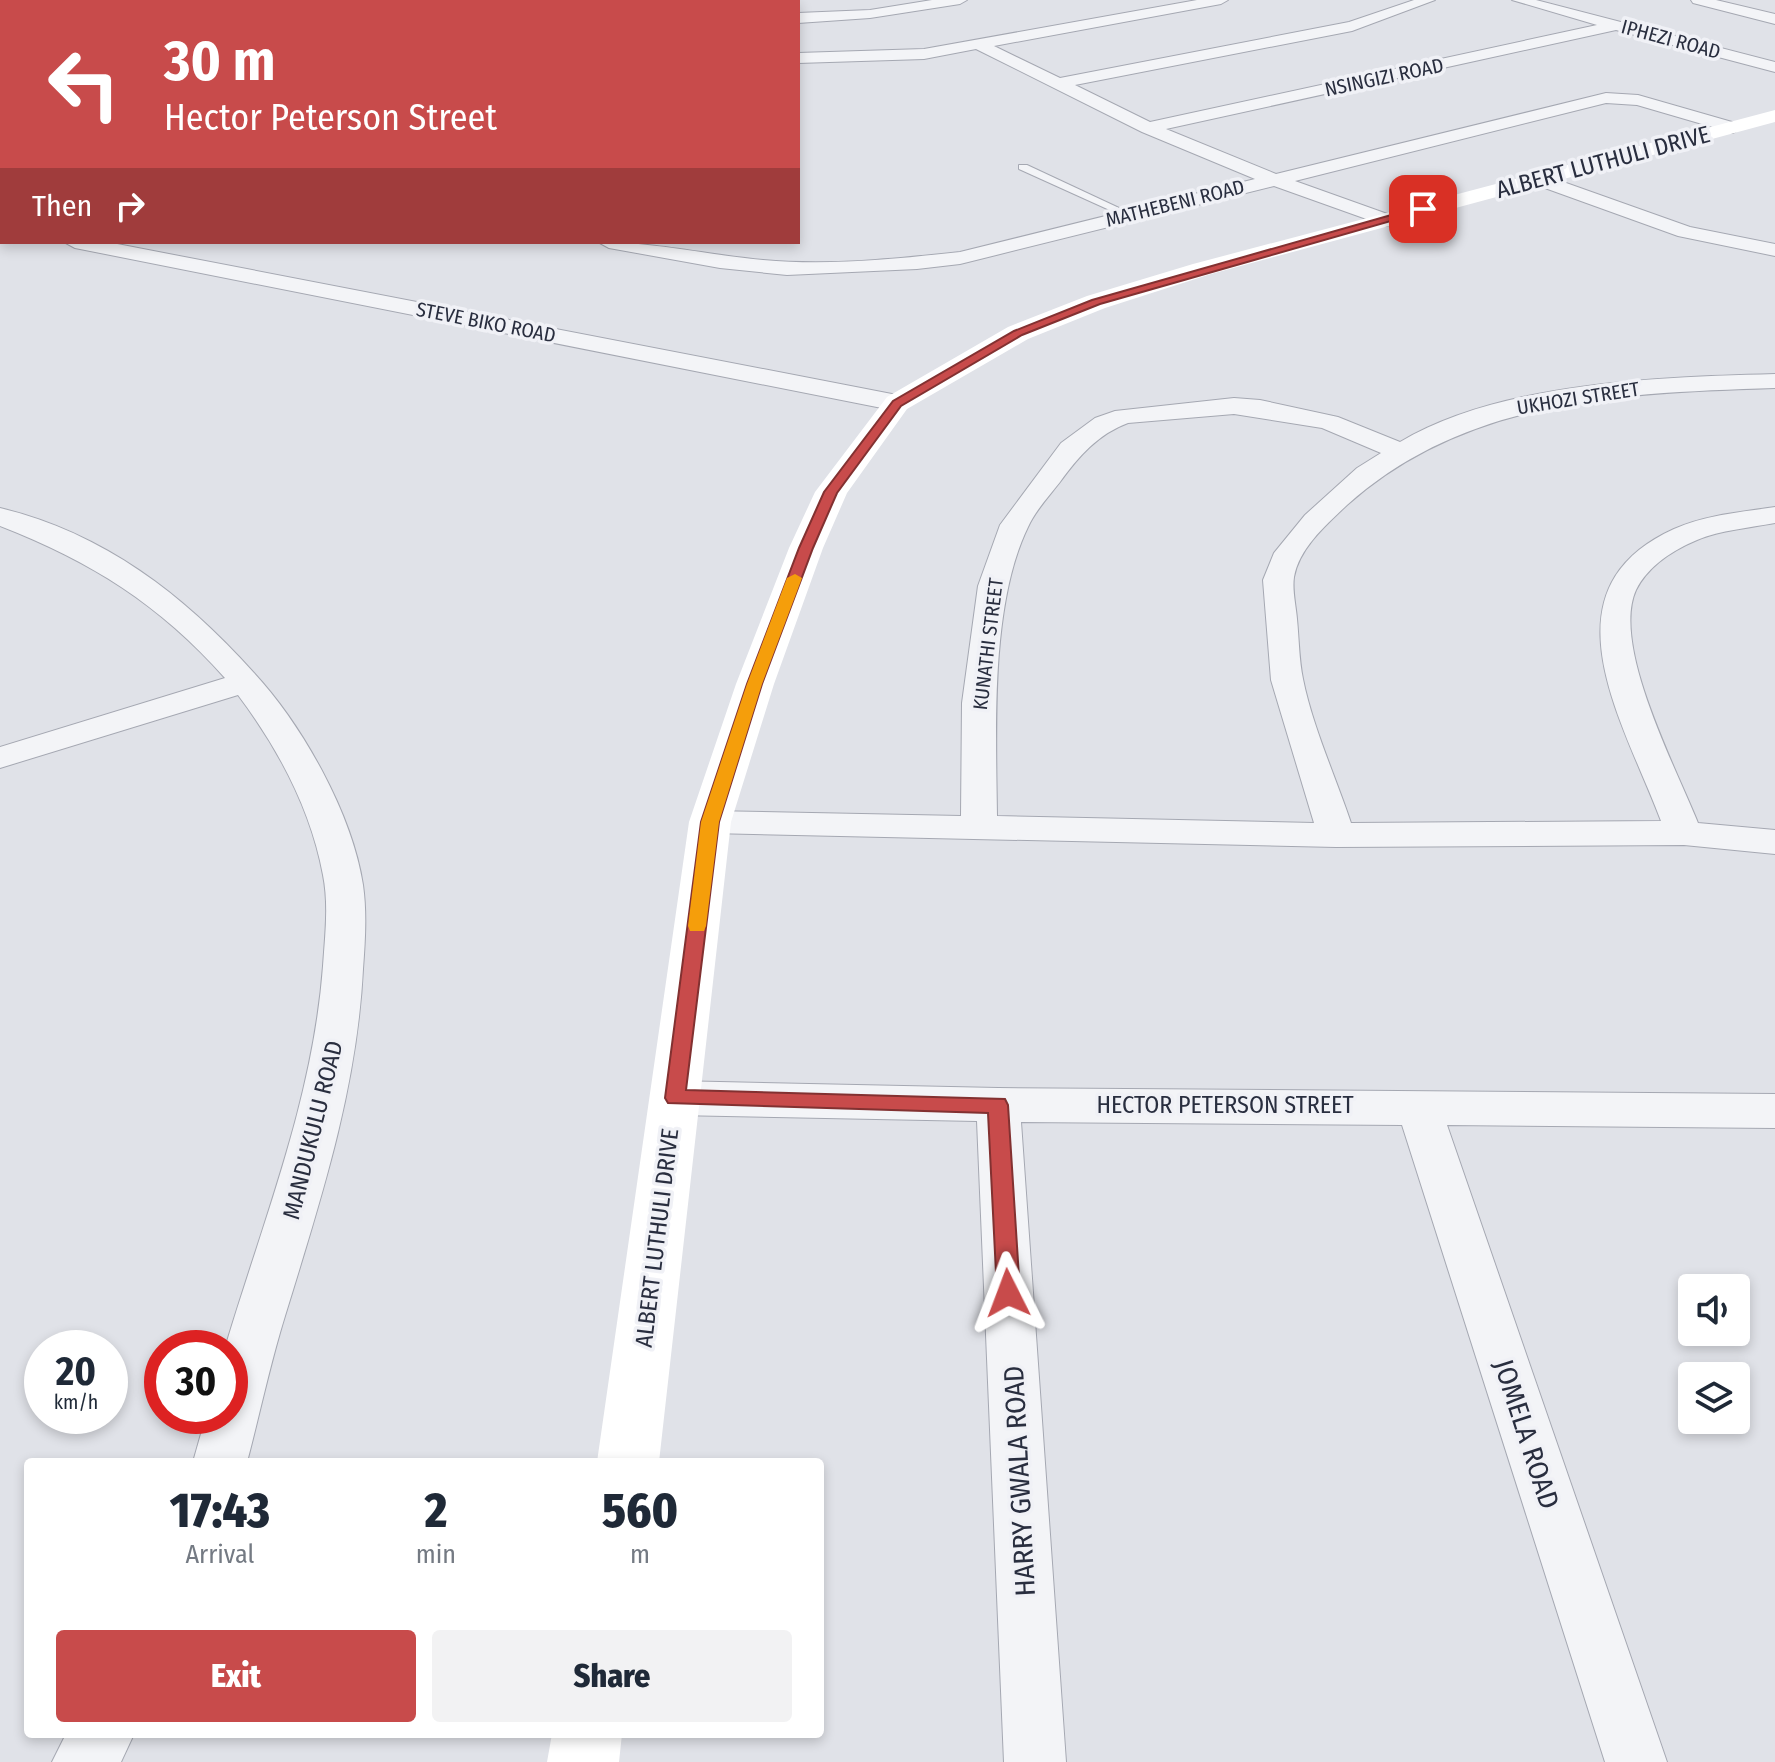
<!DOCTYPE html>
<style>
:root{--surface:#fff;--page:#f2f2f3;--text:#1f2937;--muted:#747a83;--accent:#c84b4b}
body{margin:0;font-family:"Fira Sans Condensed",sans-serif;background:var(--page);color:var(--text);height:100vh;display:flex;flex-direction:column;font-size:30px;white-space:nowrap}
*{box-sizing:border-box;margin:0}
p{font-size:26px;color:var(--muted)}
.icon{flex:none;width:44px;height:44px;fill:none;stroke:currentColor;stroke-width:2;stroke-linecap:round;stroke-linejoin:round}
.map{position:relative;flex:1;overflow:hidden}
.drawer{position:absolute;left:24px;top:1458px;width:800px;height:280px;display:flex;flex-direction:column;background:var(--surface);border-radius:8px;box-shadow:0 4px 12px #0003}
.drawer>*{flex:none}
.banner{position:absolute;left:0px;top:0px;width:800px;height:244px;box-shadow:0 4px 12px #0003;background:#c84b4b;color:#fff;overflow:hidden}
.tools{position:absolute;left:1678px;top:1274px;display:grid;gap:16px}
.tools a{display:grid;place-items:center;width:72px;height:72px;border-radius:8px;background:var(--surface);box-shadow:0 4px 12px #0003;font-size:40px}
.speed{position:absolute;left:24px;top:1330px;display:flex;gap:16px;font-size:40px;font-weight:700;text-align:center}
.speed>*{display:grid;place-content:center;width:104px;height:104px;border-radius:50%;background:var(--surface);box-shadow:0 4px 12px #0003;line-height:1}
.speed small{font-size:20px;font-weight:400}
.speed .limit{border:12px solid #d22;background:#fff;color:#111}
.pin{position:absolute;display:grid;place-items:center;width:68px;height:68px;color:#fff;margin:-34px;border-radius:16px;box-shadow:0 4px 12px #0006}
.me{position:absolute;width:88px;margin:-44px;rotate:357deg;stroke-linejoin:round;filter:drop-shadow(0 0 6px #0008)}
.turn{display:flex;align-items:center;gap:28px;height:168px;padding:0 32px;font-size:36px}
.turn .icon{width:104px;height:104px;stroke-width:2.5}
.turn b{display:block;font-size:56px;line-height:68px}
.then{display:flex;align-items:center;height:76px;padding:0 32px;background:#0003;gap:16px;font-size:30px}
.eta{display:flex;justify-content:space-evenly;align-items:center;height:136px;text-align:center}
.eta b{font-size:48px;font-weight:800;line-height:56px}
.cta{display:flex;gap:16px;margin-top:auto;padding:16px 32px}
.cta a{flex:1;height:92px;border-radius:8px;background:var(--accent);color:#fff;font-size:32px;font-weight:800;line-height:92px;text-align:center}
.cta a+a{background:var(--page);color:var(--text)}
.map>svg:first-child{display:block}
</style>
<div class="map">
<svg width="1775" height="1762" viewBox="0 0 1775 1762">
<rect width="100%" height="100%" fill="#e0e2e8"/>
<g fill="none" stroke-linecap="round" stroke-linejoin="round">
<defs>
<path id="lane" d="M1019,165h8l107,50 -9,2 -106,-48z"/>
<path id="street" d="M598,0h29l1,2h-29z
M932,0h35l-7,4 -90,14 -72,5v-10l72,-3z
M1197,0h31l-7,4 -227,42 66,32 289,-56 65,-22h21l-83,31 -277,54 75,37 447,-97 -85,-25h24l239,62v10l-159,-42 -450,99 110,45 330,-81 32,2 101,29 3,4 -9,5 -96,-28 -31,-2 -311,78 98,35 3,4 -3,4 -7,2 -112,-40 -314,78 -43,5 -130,6 -67,-7 -111,-20 -11,-6c57,0 110,13 165,18 66,6 132,-1 197,-8l295,-73 -113,-47 -166,-83 -52,10 -126,4v-10l126,-4z
M1691,0h25l59,14v10l-82,-21z
M0,131h2v10h-2z
M1538,173l152,54 85,17v12l-97,-20 -147,-53 -3,-4 3,-4z
M2,185v12l-2,1v-12z
M0,222h2v12h-2z
M64,242h43l790,153 9,3 4,5 -4,5 -9,3 -822,-163z
M1775,374v14c-152,5 -309,10 -428,117 -20,19 -48,43 -53,72 -2,13 2,29 3,42 2,20 2,41 6,60 9,46 33,99 48,144l310,-2c-37,-99 -122,-231 13,-292 31,-14 68,-17 101,-22v16c-26,5 -54,7 -78,17 -24,10 -49,26 -61,50 -25,55 40,178 62,233l77,7v24l-91,-9 -348,2 -626,-14 -13,-3 -5,-8 5,-8 13,-3 251,5 1,-113 16,-117 22,-61 61,-82 34,-25 20,-7 119,-13 26,2 78,17 62,25c100,-60 261,-65 375,-68zM1234,414l88,14 59,25 -24,15 -52,47 -31,38 -11,27 8,100 43,143 -317,-7c-1,-86 -7,-211 31,-289 7,-16 21,-31 32,-45 18,-25 38,-48 68,-59z
M0,508c104,25 184,87 254,165 48,52 98,140 109,212 4,28 2,57 0,84 -6,121 -43,233 -78,347 -15,48 -25,97 -38,146h-54l13,-46h24v-68h-5c38,-127 88,-248 98,-382 2,-30 6,-61 0,-91 -12,-65 -45,-127 -85,-180l-238,73v-21l225,-69c-66,-74 -133,-116 -225,-152z
M675,1081l323,7 777,6v34l-328,-3 220,637h-62l-203,-637 -381,-3 45,640h-62l-27,-641 -302,-6 -15,-5 -7,-12 7,-12z
M66,1734h68l-13,28h-69z"/>
</defs>
<!-- lane casing -->
<use href="#lane" stroke="#a5a8b2" stroke-width="2"/>
<!-- street casing -->
<use href="#street" stroke="#a5a8b2" stroke-width="2"/>
<!-- lane -->
<use href="#lane" fill="#f3f4f7" fill-rule="evenodd"/>
<!-- street -->
<use href="#street" fill="#f3f4f7" fill-rule="evenodd"/>
<!-- secondary -->
<path fill="#fff" fill-rule="evenodd" d="M1775,110v12l-564,152 -106,34 -77,31 -121,70 -60,84 -24,55 -49,136 -43,138 -72,640h-62l92,-640 47,-138 53,-136 26,-56 72,-95 121,-70 79,-31 106,-32z
M552,1734h70l-3,28h-72z"/>
</g>
<!-- route -->
<path fill="#c84b4b" stroke="#823131" stroke-width="2" d="M1423,206l3,5 -326,93 -78,31 -121,71 -64,87 -24,55 -51,136 -43,138 -33,268 319,9 3,6 12,188 -3,7 -9,2 -8,-2 -3,-7 -9,-180 -320,-10 -3,-5 36,-276 46,-138 52,-136 25,-56 69,-91 121,-70 78,-31z"/>
<!-- slow -->
<path fill="#f59e0b" d="M795,574l7,4 -40,106 -43,138 -13,104 -2,5h-14l-2,-5 13,-104 46,-138 40,-106z"/>
<g text-anchor="middle" stroke-width="7" stroke-linejoin="round" paint-order="stroke">
<!-- far-street labels -->
<g font-size="20" fill="#292e3f" stroke="#f0f1f6">
<text transform="translate(1671 39) rotate(15)" y="7">IPHEZI ROAD</text>
<text transform="translate(1384 77) rotate(-12)" y="7">NSINGIZI ROAD</text>
<text transform="translate(1175 203) rotate(-14)" y="7">MATHEBENI ROAD</text>
<text transform="translate(486 322) rotate(11)" y="7">STEVE BIKO ROAD</text>
<text transform="translate(1578 398) rotate(-9)" y="7">UKHOZI STREET</text>
<text transform="translate(988 644) rotate(-83)" y="7">KUNATHI STREET</text>
</g>
<!-- street labels -->
<g font-size="24" fill="#292e3f" stroke="#f0f1f6">
<text transform="translate(1603 162) rotate(-15)" y="8">ALBERT LUTHULI DRIVE</text>
<text x="1225" y="1113">HECTOR PETERSON STREET</text>
<text transform="translate(313 1130) rotate(-76)" y="8">MANDUKULU ROAD</text>
<text transform="translate(657 1238) rotate(-83)" y="8">ALBERT LUTHULI DRIVE</text>
</g>
<!-- near-street labels -->
<g font-size="28" fill="#292e3f" stroke="#f0f1f6">
<text transform="translate(1527 1434) rotate(72)" y="10">JOMELA ROAD</text>
<text transform="translate(1019 1481) rotate(-93)" y="10">HARRY GWALA ROAD</text>
</g>
</g>
</svg>
<div class="tools">
<a><svg class="icon" aria-label="sound" viewBox="0 0 24 24"><path d="M4 9h4l5-4v14l-5-4H4zM17 9q2 3 0 6"/></svg></a>
<a><svg class="icon" aria-label="layers" viewBox="0 0 24 24"><path d="M12 4l9 5-9 5-9-5zM3 14l9 5 9-5"/></svg></a>
</div>
<div class="speed"><div>20<small>km/h</small></div><div class="limit">30</div></div>
<div class="pin" style="left:1423px;top:209px;background:#d93025"><svg class="icon" aria-label="arrive" viewBox="0 0 24 24"><path d="M6 21V4h12l-3 4 3 4H6"/></svg></div>
<svg class="me" style="left:1008px;top:1293px" viewBox="-20 -20 40 40"><path d="M0-17L14 15 0 8-14 15z" fill="#c84b4b" stroke="#fff" stroke-width="4"/></svg>
<div class="banner">
<div class="turn"><svg class="icon" aria-label="left" viewBox="0 0 24 24"><path d="M17 20v-9H6M10 6l-5 5 5 5"/></svg><div><b>30 m</b>Hector Peterson Street</div></div>
<div class="then">Then<svg class="icon" aria-label="right" viewBox="0 0 24 24"><path d="M7 20v-9h11M14 6l5 5-5 5"/></svg></div>
</div>
<section class="drawer">
<div class="eta">
<div><b>17:43</b><p>Arrival</p></div>
<div><b>2</b><p>min</p></div>
<div><b>560</b><p>m</p></div>
</div>
<div class="cta"><a>Exit</a><a>Share</a></div>
</section>
</div>
